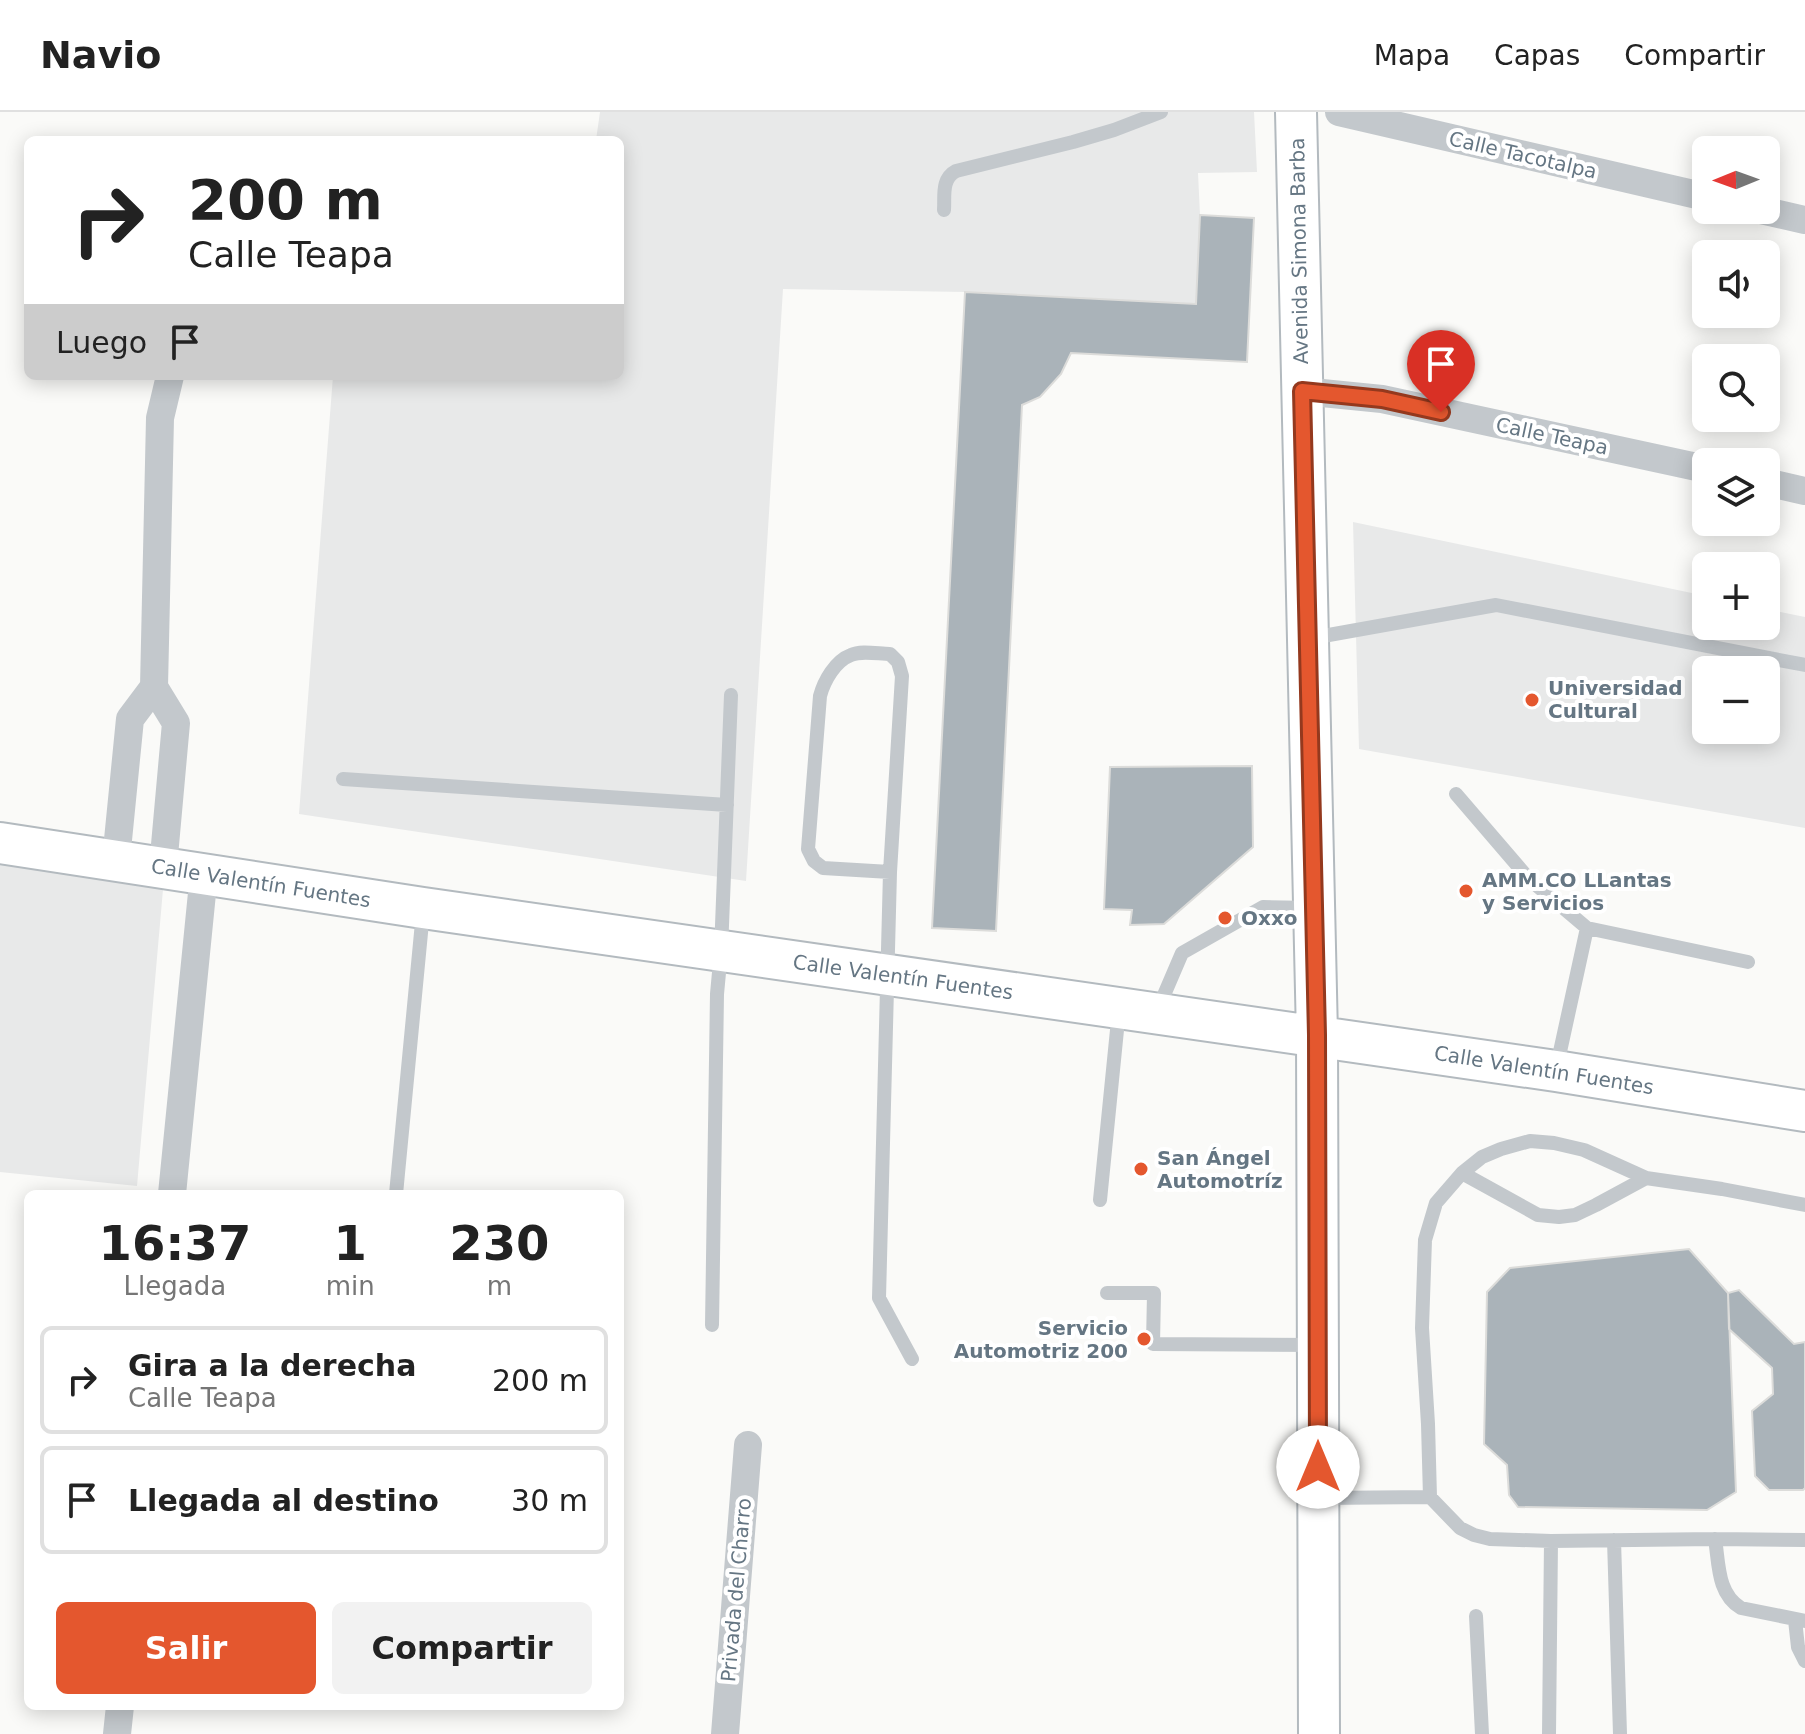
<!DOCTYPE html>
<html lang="es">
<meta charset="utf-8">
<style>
:root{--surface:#fff;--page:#f2f2f2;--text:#222;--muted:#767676;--line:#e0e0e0;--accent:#e4572e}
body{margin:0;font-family:"DejaVu Sans",sans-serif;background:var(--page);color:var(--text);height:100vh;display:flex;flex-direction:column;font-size:30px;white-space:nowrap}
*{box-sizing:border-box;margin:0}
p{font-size:26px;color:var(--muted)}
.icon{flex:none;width:44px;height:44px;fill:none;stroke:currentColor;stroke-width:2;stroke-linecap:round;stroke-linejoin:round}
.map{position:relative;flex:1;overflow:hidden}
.sheet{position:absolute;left:24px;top:1078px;width:600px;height:520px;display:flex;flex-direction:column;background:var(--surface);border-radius:12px;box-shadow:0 4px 20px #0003}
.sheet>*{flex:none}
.top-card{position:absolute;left:24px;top:24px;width:600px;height:244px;border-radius:12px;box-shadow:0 4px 20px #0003;background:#fff;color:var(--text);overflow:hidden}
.needle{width:52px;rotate:269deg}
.fabs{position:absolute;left:1692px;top:24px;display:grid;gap:16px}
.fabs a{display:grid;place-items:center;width:88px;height:88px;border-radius:12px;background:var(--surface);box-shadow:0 4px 20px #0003;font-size:40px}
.pin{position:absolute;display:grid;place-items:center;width:68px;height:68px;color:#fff;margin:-82px -34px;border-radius:50% 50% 50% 0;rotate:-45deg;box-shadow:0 0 8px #0007}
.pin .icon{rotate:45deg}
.me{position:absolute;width:88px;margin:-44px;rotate:0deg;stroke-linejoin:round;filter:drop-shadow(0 0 6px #0008)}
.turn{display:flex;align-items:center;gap:28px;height:168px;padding:0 32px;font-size:36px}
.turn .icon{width:104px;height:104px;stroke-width:2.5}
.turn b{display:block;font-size:56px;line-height:68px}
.then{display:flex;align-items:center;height:76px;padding:0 32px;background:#0003;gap:16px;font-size:30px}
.eta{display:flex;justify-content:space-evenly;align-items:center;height:136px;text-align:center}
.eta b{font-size:48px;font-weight:800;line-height:56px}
.action{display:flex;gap:16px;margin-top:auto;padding:16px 32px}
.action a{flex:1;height:92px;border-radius:12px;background:var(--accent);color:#fff;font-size:32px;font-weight:800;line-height:92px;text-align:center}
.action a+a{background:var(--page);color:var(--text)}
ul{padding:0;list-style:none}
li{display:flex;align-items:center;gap:24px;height:108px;margin:0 16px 12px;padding:0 16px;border:4px solid var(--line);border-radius:12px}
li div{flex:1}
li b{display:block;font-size:30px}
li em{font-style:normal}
header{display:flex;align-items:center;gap:48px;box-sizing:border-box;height:112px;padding:0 40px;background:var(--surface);border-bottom:2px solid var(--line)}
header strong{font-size:38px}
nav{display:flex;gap:44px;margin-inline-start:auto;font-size:28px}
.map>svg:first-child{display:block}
</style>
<header>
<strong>Navio</strong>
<nav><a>Mapa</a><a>Capas</a><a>Compartir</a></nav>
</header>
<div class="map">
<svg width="1805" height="1622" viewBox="0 0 1805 1622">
<rect width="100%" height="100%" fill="#fafaf8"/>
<!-- built -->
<path fill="#e8e9e9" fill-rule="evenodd" d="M600,0h654l3,60 -59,1 2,42 -4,89 -231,-12 -182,-3 -37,592 -447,-67 34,-438h287v-236h-24z
M1353,410l353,74v30h60v-17l39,8v211l-446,-79zM1706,558h60v60h-60z
M0,744l164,22 -27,308 -137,-14z"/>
<!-- building -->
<path fill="#aab3b9" stroke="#dcdcda" stroke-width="2" d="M1200,103l54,3 -7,144 -176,-9 -10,21 -21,23 -18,8 -26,526 -64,-3 33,-636 231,12z
M1252,654l1,81 -89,77 -34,1 2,-15 -28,-1 6,-142z
M1689,1137l39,44 8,199 -29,18 -189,-3 -9,-12 -2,-30 -23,-21 3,-152 23,-24z
M1739,1178l55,54 11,-2v146l-2,2h-34l-14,-14 -3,-65 21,-17 -1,-26 -43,-39 -1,-36z"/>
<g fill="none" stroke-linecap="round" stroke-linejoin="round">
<defs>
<path id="secondary" d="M1296,0l21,923 2,699
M0,731l423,65 1133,163 249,40"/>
</defs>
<!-- secondary casing -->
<use href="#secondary" stroke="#b3babf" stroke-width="44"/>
<!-- lane -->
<path stroke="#c3c8cc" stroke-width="14" d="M944,98c1,-14 -3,-31 12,-39l117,-29 41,-12 47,-18
M1312,526l184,-33 309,60
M343,667l384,26
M1456,682l73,85 58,49
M890,760l-67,-4 -9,-7 -6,-12 12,-153c4,-15 15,-35 31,-41 10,-5 28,-1 39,-1l8,8 4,14 -12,196 -11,426 33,61
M1158,897l24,-56 81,-46 49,1
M1556,958l31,-142 161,34
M1462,1061l76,42 21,2 16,-2 21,-10 50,-27
M396,1082l27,-282
M1100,1088l19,-190
M1107,1181h47l-1,51 164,1
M712,1213l5,-331 4,-43 10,-256
M1430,1385l-2,-73 -6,-96 3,-88 11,-37 26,-30 20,-16 19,-8 29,-8 24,2 30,7 62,28 76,11 83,16
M1322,1386l108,-1 30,31 14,7 16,4 61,2 164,-2 90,1
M1715,1427c4,24 2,55 26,69l64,13
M1614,1428l6,194
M1476,1504l6,118
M1795,1508l3,27 7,14
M1549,1622l2,-193"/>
<!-- street -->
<path stroke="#c3c8cc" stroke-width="28" d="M1339,0l367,85
M1761,98l44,10
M1302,279l80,8 324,70
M1766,370l39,9
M116,748l14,-141 24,-32
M163,755l13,-144 -22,-36 6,-269 10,-42
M172,1082l32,-321
M117,1622l3,-28
M725,1622l23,-289"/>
<!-- secondary -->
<use href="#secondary" stroke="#fff" stroke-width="40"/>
</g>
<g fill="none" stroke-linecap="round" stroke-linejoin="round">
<defs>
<path id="route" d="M1318,1355l-1,-432 -15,-644 80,8 59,13"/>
</defs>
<!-- route casing -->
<use href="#route" stroke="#94391e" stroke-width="20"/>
<!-- route -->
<use href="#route" stroke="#e4572e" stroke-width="14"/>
</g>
<!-- markers -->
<g fill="#e4572e" stroke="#fff" stroke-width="3">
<circle cx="1532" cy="588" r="8"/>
<circle cx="1466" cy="779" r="8"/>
<circle cx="1225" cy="806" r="8"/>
<circle cx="1141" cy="1057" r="8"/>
<circle cx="1144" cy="1227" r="8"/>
</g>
<g text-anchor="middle" stroke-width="8" stroke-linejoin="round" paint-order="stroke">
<!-- street labels -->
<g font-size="20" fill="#657683" stroke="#fff">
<text transform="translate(1523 43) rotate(13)" y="7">Calle Tacotalpa</text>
<text transform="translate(1299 139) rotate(-91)" y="7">Avenida Simona Barba</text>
<text transform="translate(1552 324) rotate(12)" y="7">Calle Teapa</text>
<text transform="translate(261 771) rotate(9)" y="7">Calle Valentín Fuentes</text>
<text transform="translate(903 865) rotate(8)" y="7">Calle Valentín Fuentes</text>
<text transform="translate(1544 958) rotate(9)" y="7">Calle Valentín Fuentes</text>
<text transform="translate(736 1478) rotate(-85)" y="7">Privada del Charro</text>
</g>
<!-- poi labels -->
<g font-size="20" font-weight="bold" fill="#657683" stroke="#fff" text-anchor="start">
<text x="1548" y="583">Universidad<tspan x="1548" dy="23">Cultural</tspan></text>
<text x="1482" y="775">AMM.CO LLantas<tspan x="1482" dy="23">y Servicios</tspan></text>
<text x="1241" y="813">Oxxo</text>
<text x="1157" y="1053">San Ángel<tspan x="1157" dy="23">Automotríz</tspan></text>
<text x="1128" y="1223" text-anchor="end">Servicio<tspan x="1128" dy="23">Automotriz 200</tspan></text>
</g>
</g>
</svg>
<div class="fabs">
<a><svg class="needle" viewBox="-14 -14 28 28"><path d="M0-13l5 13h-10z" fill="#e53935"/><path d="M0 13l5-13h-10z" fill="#767676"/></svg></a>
<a><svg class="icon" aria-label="sound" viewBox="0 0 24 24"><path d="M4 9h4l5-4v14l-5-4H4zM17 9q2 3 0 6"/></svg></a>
<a><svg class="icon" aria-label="search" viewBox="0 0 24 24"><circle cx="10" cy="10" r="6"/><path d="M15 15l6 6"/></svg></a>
<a><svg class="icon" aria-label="layers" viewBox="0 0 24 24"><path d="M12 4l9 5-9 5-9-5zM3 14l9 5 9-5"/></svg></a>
<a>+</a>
<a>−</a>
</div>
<div class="pin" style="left:1441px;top:300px;background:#d93025"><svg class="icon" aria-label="arrive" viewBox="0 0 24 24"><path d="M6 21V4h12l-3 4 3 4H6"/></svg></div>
<svg class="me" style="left:1318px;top:1355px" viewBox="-20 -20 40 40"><circle r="19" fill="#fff"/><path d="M0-13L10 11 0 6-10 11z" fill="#e4572e"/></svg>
<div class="top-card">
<div class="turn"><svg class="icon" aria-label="right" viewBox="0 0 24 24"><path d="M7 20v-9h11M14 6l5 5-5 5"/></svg><div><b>200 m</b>Calle Teapa</div></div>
<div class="then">Luego<svg class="icon" aria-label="arrive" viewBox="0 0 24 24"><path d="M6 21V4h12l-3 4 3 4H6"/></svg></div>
</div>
<section class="sheet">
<div class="eta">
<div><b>16:37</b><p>Llegada</p></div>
<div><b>1</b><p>min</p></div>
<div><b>230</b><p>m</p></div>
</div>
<ul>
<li><svg class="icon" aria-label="right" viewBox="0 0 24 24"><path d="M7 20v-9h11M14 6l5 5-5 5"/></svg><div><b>Gira a la derecha</b><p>Calle Teapa</p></div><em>200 m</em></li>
<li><svg class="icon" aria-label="arrive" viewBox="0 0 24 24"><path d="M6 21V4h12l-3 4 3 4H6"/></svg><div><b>Llegada al destino</b></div><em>30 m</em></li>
</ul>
<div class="action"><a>Salir</a><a>Compartir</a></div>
</section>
</div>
